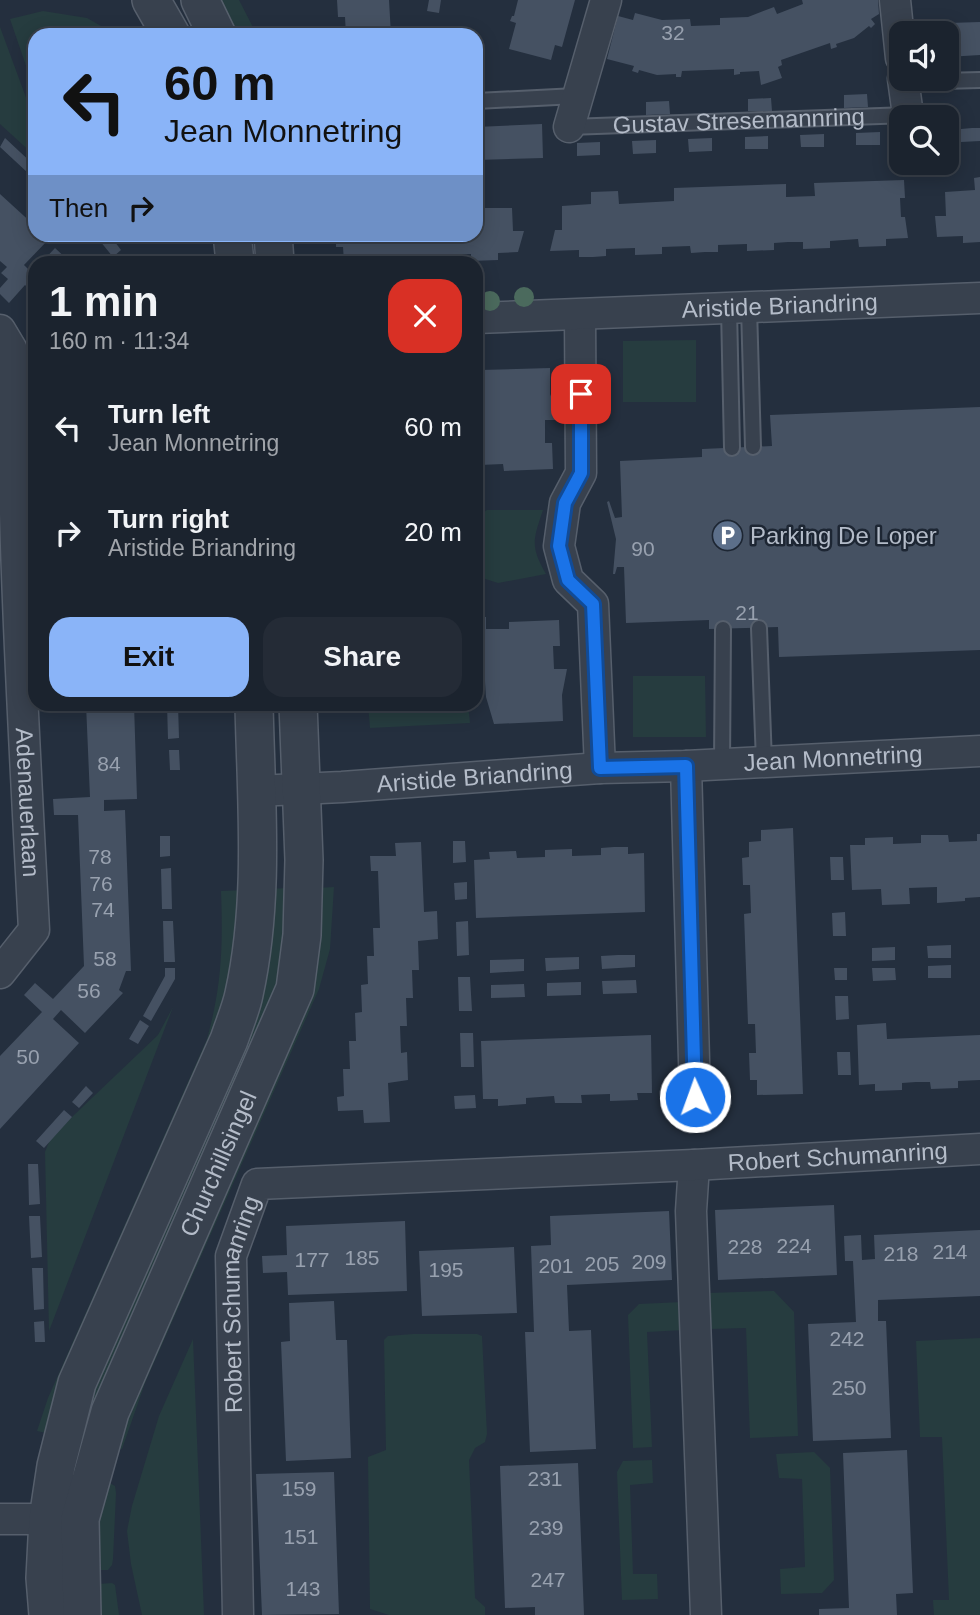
<!DOCTYPE html>
<meta charset="utf-8">
<style>
:root{--surface:#1b232e;--page:#242b36;--text:#f1f3f6;--muted:#a0a4aa;--line:#39404a;--accent:#8ab4f8}
body{margin:0;font-family:Helvetica,sans-serif;background:var(--page);color:var(--text);height:100vh;display:flex;flex-direction:column;font-size:26px;white-space:nowrap}
*{box-sizing:border-box;margin:0}
p{font-size:23px;color:var(--muted)}
.icon{flex:none;width:38px;height:38px;fill:none;stroke:currentColor;stroke-width:2;stroke-linecap:round;stroke-linejoin:round}
.map{position:relative;flex:1;overflow:hidden}
.side{position:absolute;left:28px;top:256px;width:455px;height:455px;display:flex;flex-direction:column;background:var(--surface);border-radius:21px;box-shadow:0 4px 18px #0003,0 0 0 2px var(--line)}
.side>*{flex:none}
.banner{position:absolute;left:28px;top:28px;width:455px;height:214px;border-radius:21px;box-shadow:0 4px 18px #0003,0 0 0 2px var(--line);background:#8ab4f8;color:#111;overflow:hidden}
.buttons{position:absolute;left:889px;top:21px;display:grid;gap:14px}
.buttons a{display:grid;place-items:center;width:70px;height:70px;border-radius:14px;background:var(--surface);box-shadow:0 4px 18px #0003,0 0 0 2px var(--line);font-size:35px}
.pin{position:absolute;display:grid;place-items:center;width:60px;height:60px;color:#fff;margin:-30px;border-radius:14px;box-shadow:0 4px 10px #0006}
.me{position:absolute;width:77px;margin:-38px;rotate:358deg;stroke-linejoin:round;filter:drop-shadow(0 0 5px #0008)}
.turn{display:flex;align-items:center;gap:24px;height:147px;padding:0 21px;font-size:32px}
.turn .icon{width:91px;height:91px;stroke-width:2.5}
.turn b{display:block;font-size:49px;line-height:60px}
.then{display:flex;align-items:center;height:66px;padding:0 21px;background:#0003;gap:14px;font-size:26px}
.round{display:grid;place-items:center;flex:none;width:74px;height:74px;border-radius:21px;background:var(--page)}
.summary{display:flex;align-items:center;justify-content:space-between;height:119px;padding:0 21px}
h1{font-size:42px;font-weight:700;line-height:52px}
.cta{display:flex;gap:14px;margin-top:auto;padding:14px 21px}
.cta a{flex:1;height:80px;border-radius:21px;background:var(--accent);color:#111;font-size:28px;font-weight:700;line-height:80px;text-align:center}
.cta a+a{background:var(--page);color:var(--text)}
ul{padding:0;list-style:none}
li{display:flex;align-items:center;gap:21px;height:105px;padding:0 21px}
li div{flex:1}
li b{display:block;font-size:26px}
li em{font-style:normal}
.map>svg:first-child{display:block}
</style>
<div class="map">
<svg width="980" height="1615" viewBox="0 0 980 1615">
<rect width="100%" height="100%" fill="#242f3e"/>
<!-- green -->
<path fill="#263c3f" d="M212,0h27l18,35h-27z
M43,11l44,7 30,17h-82v57l-25,-73z
M0,27l35,95v34l-35,-32z
M696,340v62h-73v-61z
M487,510h56c-10,30 -13,36 3,64l-48,9 -22,-7v-60z
M633,676h72l1,61h-73z
M368,704h100l2,19 -100,5z
M334,887l-4,62 -11,40 -174,394 -23,66 -11,-3 207,-558z
M288,888l-7,84 -16,61 -175,409 -19,-4 196,-549z
M246,890l-5,73 -190,471 -14,-3 11,-33 159,-359c15,-54 16,-93 14,-148z
M173,1007l-124,324 -4,-179 6,-15 107,-102z
M774,1291l20,21 4,124 -48,2 -4,-110 -37,1 -2,-36z
M682,1302l2,28 -37,2 5,115 -19,1 -5,-133 11,-11z
M413,1334h64l5,2 5,98 -2,8 -10,6 -6,12 6,138 10,9v8h-96l-19,-6 -2,-152 18,-7 -2,-110 4,-4z
M980,1338v277h-46l-1,-15h16l-7,-163h-22l-4,-96z
M193,1339l11,276h-62l-11,-51 -4,-33 5,-25 27,-90z
M814,1452l16,16 4,112 -12,13 -41,1 -1,-25 25,-2 -3,-88 -23,-1 -3,-24z
M652,1460l1,23 -23,2 3,89h24l1,25 -36,1 -5,-128 6,-11z
M106,1481l9,5 1,7 -3,66 -1,6 -4,5h-10c-1,-31 0,-58 8,-89z
M112,1583l3,2 4,30h-19l-2,-31z"/>
<!-- building -->
<path fill="#455162" d="M337,0h52l2,35h-45l-1,-18h-7z
M429,0h12l-2,13 -12,-2z
M518,0h57l-13,47 -7,-2 -4,15 -42,-11 7,-26 -6,-2 2,-5h2z
M802,0h76l1,14 -8,5 4,5 -4,4 -2,-2 -15,12 -18,6 1,3 -6,2 -1,-6 -49,17 1,5 -4,2 4,11 -21,7 -2,-14 -19,1v2l-6,1v-6l-52,2 -1,6h-5v-3l-19,1 -18,-5 -1,3 -6,-2 2,-5 -27,-7 11,-43 15,4 2,-7 27,7 28,-1 1,7 29,-1v-7l28,-1 26,-10 3,7 26,-10z
M980,22v33l-33,2v-24h-28l-1,-9z
M867,94l1,13 -24,1v-13z
M771,98l1,13h-24v-12z
M669,101l1,13 -24,1v-13z
M542,124l1,34 -67,2v-33z
M972,128h8v13l-19,1v-13z
M880,132v13h-24v-12z
M824,134v13h-23l-1,-12z
M768,136v13h-23v-12z
M5,138l30,28 -7,7 -28,-26z
M712,138v13l-23,1 -1,-13z
M656,140v13l-23,1 -1,-13z
M600,142v13l-23,1v-13z
M980,177v65l-17,1v-7l-26,1 -2,-21h11l-1,-24 30,-2 -1,-12z
M904,180l1,18h-5l1,19h4l3,21 -22,1v7l-27,1 -1,-8 -28,2v7l-27,1v-7h-15l-14,1v7l-27,1v-7l-29,1v7h-13l-14,1 -1,-7 -28,1v7l-27,1v-7l-29,1v7l-13,1h-14v-7l-29,1 5,-21h7v-24l29,-2v-12l27,-1 1,13 55,-3v-13l112,-4v13l29,-1 -1,-13z
M0,194l35,32v8h9l5,5 -25,26 8,8 3,-3v24l-10,-9 -16,18 -9,-9v-6l8,-9 -7,-6 6,-6 -7,-6z
M476,200h7v8h29l1,23h11l-6,21 -20,1v7l-27,1v-7l-29,1 1,7h-28v-6l-28,1v5h-43l-1,-15h-7v-13h140z
M109,234l12,16 -8,7 -13,-16z
M55,248l15,14h-28z
M550,368v26l6,14 1,12h-12v23h7l1,26 -49,2 -1,-7 -23,1 1,13h-5v-91l4,-17z
M980,407v243l-201,7 -1,-30 -69,2v-9l-83,3 -2,-56h-7l-2,7h-2l3,-35 -9,-37 2,-1 6,17 7,-1 -2,-56 82,-4v-8l70,-3 -2,-31z
M476,617h10v12h23v-7l50,-2 1,26h-7l1,23h13l-5,26 1,26 -69,3 -8,-27 -2,-31 -8,1z
M86,704h48l3,95 -33,1v11l21,-1 6,161h-5l-7,19 4,3 -38,40 -24,-23 -8,9 26,24 -79,86v-73l42,-44 -18,-17 11,-12 18,16 31,-33 -6,-151h-24l-1,-16 37,-2z
M167,704h11l1,34 -11,1z
M169,750h10l1,20h-10z
M793,828l10,266 -46,1v-15h-7l-1,-27h7l-1,-29h-7l-4,-110 7,-1 -1,-28h-7l-1,-27 7,-1v-15l12,-1v-11z
M977,834h3v63l-15,1v3l-28,2v-16l-28,1 1,16 -28,1 -1,-16 -29,1 -2,-45h15v-7l28,-1v7l28,-1v-8h27l1,7 28,-1z
M160,836h10v20l-10,1z
M453,841h12l1,21 -13,1z
M421,842l3,70 13,-1 1,28 -20,2 1,29h-7l1,28h-7l1,28h-7l1,27 6,-1 1,28 -20,3 2,39 -26,1 -1,-13 -25,1 -1,-14 7,-1 -1,-27h7l-1,-28h7l-1,-28 7,-1 -1,-27 7,-1 -1,-28h7l-1,-28h7l-2,-57h-7l-1,-15h26l-1,-13z
M614,847h14v7l16,-1 1,59 -169,6 -2,-58 16,-1 -1,-7 27,-1 1,7 28,-1v-7l27,-1v7l29,-1v-7z
M830,857h13l1,23h-13z
M171,868l1,41h-10l-1,-40z
M467,882v17l-12,1 -1,-17z
M845,912l1,24h-13l-1,-23z
M163,921h10l2,41h-11z
M468,921l1,34 -12,1 -1,-34z
M951,945v13h-23l-1,-12z
M895,947v13l-23,1v-13z
M618,955h17v12l-33,2 -1,-13z
M579,957v12l-33,2 -1,-13z
M524,959v12l-34,2v-13z
M951,965v13h-23v-12z
M165,968h10v11l-24,42 -8,-5 22,-40z
M834,968h13v12h-12z
M872,968h23l1,12 -23,1z
M458,977h12l2,34h-13z
M636,980l1,13 -34,1 -1,-13z
M581,982v13l-34,1v-13z
M524,984l1,13 -34,1v-13z
M835,996h13l1,23 -13,1z
M140,1020l9,6 -11,18 -9,-5z
M886,1023l1,16 93,-4v45l-22,1v7l-27,1 -1,-7h-14l-14,1v7l-27,1v-7l-16,1 -2,-60z
M460,1033h13l1,34h-13z
M651,1035l1,58h-15l1,7 -28,1v-7l-29,1 1,8h-27l-1,-7 -28,2v6l-28,2v-7h-15l-2,-58z
M837,1052h13l1,23h-13z
M86,1086l7,7 -14,15 -7,-6z
M475,1095l1,13 -21,1 -1,-13z
M64,1110l8,7 -28,31 -8,-7z
M28,1164h10l2,40 -11,1z
M834,1205l3,70 -119,5 -3,-70z
M669,1211l3,69 -105,5 2,46 22,-1 5,119 -66,3 -5,-120h9l-3,-86 20,-1 -1,-29z
M29,1216h11l2,41 -11,1z
M405,1221l2,70 -119,4 -1,-23 -24,1 -1,-17 25,-1 -1,-29z
M980,1230v66l-102,4v21h8l5,117 -78,3 -5,-117 48,-2 -3,-61h-8l-1,-25 17,-1 1,25 13,-1 -1,-24z
M514,1247l3,66 -95,3 -3,-65z
M32,1268h11l1,41 -10,1z
M334,1301l2,39h11l4,118 -65,3 -5,-119 9,-1 -1,-38z
M44,1321l1,21h-10l-1,-20z
M907,1450l6,143 -17,1 1,21h-78v-6l30,-1 -6,-155z
M578,1463l6,152h-49v-8l-30,1 -5,-142z
M334,1472l5,142 -77,1 -6,-141z"/>
<g fill="none" stroke-linecap="round" stroke-linejoin="round">
<defs>
<g id="service">
<path d="M904,82l76,-2"/>
<path d="M476,101l100,-5"/>
<path id="s1" d="M569,127l339,-12"/>
<path d="M749,308l4,139"/>
<path d="M729,309l3,139"/>
<path d="M759,628l5,134"/>
<path d="M722,764l1,-135"/>
</g>
<g id="minor">
<path d="M895,0l6,58"/>
<path d="M903,79l5,36"/>
<path d="M569,127l37,-127"/>
<path d="M580,315l1,158 -16,30 -6,43 9,34 25,24 7,164"/>
<path id="s2" d="M476,318l504,-20"/>
<path id="s3" d="M0,330l12,20c1,194 12,387 22,580l-34,43"/>
<path d="M686,766l9,331"/>
<path id="s4" d="M256,791l86,-4 258,-19 86,-2 294,-15"/>
<path d="M694,1165l-3,46 15,404"/>
<path d="M0,1519h69"/>
<path id="s5" d="M238,1615l-7,-359 26,-72 437,-19 286,-16"/>
</g>
<g id="tertiary">
<path d="M151,0l20,35"/>
<path d="M200,0l17,35"/>
<path d="M232,234l3,28"/>
<path d="M273,234l2,28"/>
<path d="M48,1615l-3,-37 3,-59 8,-53 21,-83 152,-343c5,-15 12,-31 15,-46 21,-95 12,-194 10,-290"/>
<path id="s6" d="M82,1615l-2,-96 30,-107 185,-423 7,-54 2,-75 -6,-156"/>
</g>
</defs>
<!-- service casing -->
<use href="#service" stroke="#565f6c" stroke-width="18"/>
<!-- minor casing -->
<use href="#minor" stroke="#565f6c" stroke-width="33"/>
<!-- tertiary casing -->
<use href="#tertiary" stroke="#565f6c" stroke-width="40"/>
<!-- service -->
<use href="#service" stroke="#38414e" stroke-width="14"/>
<!-- minor -->
<use href="#minor" stroke="#38414e" stroke-width="30"/>
<!-- tertiary -->
<use href="#tertiary" stroke="#38414e" stroke-width="37"/>
</g>
<!-- trees -->
<g fill="#4b6a5d">
<circle cx="524" cy="297" r="10"/>
<circle cx="490" cy="301" r="10"/>
</g>
<g fill="none" stroke-linecap="round" stroke-linejoin="round">
<defs>
<path id="route" d="M581,394v79l-16,30 -6,43 9,34 25,24 7,164 86,-2 9,331"/>
</defs>
<!-- route casing -->
<use href="#route" stroke="#114b97" stroke-width="18"/>
<!-- route -->
<use href="#route" stroke="#1a73e8" stroke-width="12"/>
</g>
<!-- icons -->
<defs>
<symbol id="parking-disc" viewBox="-11 -11 22 22"><circle r="9.5" fill="#5c6f8a" stroke="#1d2633"/><path d="M-3.5-5.5H1a3.5 3.5 0 0 1 0 7H-1V5.5H-3.5ZM-1-3.4V-.6H.8a1.4 1.4 0 0 0 0-2.8Z" fill="#fff"/></symbol>
</defs>
<g fill-rule="evenodd">
<use href="#parking-disc" x="710" y="518" width="35" height="35"/>
</g>
<g text-anchor="middle" stroke-width="5" stroke-linejoin="round" paint-order="stroke">
<!-- number labels -->
<g font-size="21" fill="#98a1af">
<text x="673" y="40">32</text>
<text x="643" y="556">90</text>
<text x="747" y="620">21</text>
<text x="109" y="771">84</text>
<text x="100" y="864">78</text>
<text x="101" y="891">76</text>
<text x="103" y="917">74</text>
<text x="105" y="966">58</text>
<text x="89" y="998">56</text>
<text x="28" y="1064">50</text>
<text x="794" y="1253">224</text>
<text x="745" y="1254">228</text>
<text x="950" y="1259">214</text>
<text x="901" y="1261">218</text>
<text x="362" y="1265">185</text>
<text x="312" y="1267">177</text>
<text x="649" y="1269">209</text>
<text x="602" y="1271">205</text>
<text x="556" y="1273">201</text>
<text x="446" y="1277">195</text>
<text x="847" y="1346">242</text>
<text x="849" y="1395">250</text>
<text x="545" y="1486">231</text>
<text x="299" y="1496">159</text>
<text x="546" y="1535">239</text>
<text x="301" y="1544">151</text>
<text x="548" y="1587">247</text>
<text x="303" y="1596">143</text>
</g>
<!-- street labels -->
<g font-size="24" fill="#b4bcc9" stroke="#1d2633">
<text dy="8" stroke="none"><textPath href="#s1" startOffset="170">Gustav Stresemannring</textPath></text>
<text dy="8" stroke="none"><textPath href="#s2" startOffset="304">Aristide Briandring</textPath></text>
<text dy="8" stroke="none"><textPath href="#s4" startOffset="578">Jean Monnetring</textPath></text>
<text dy="8" stroke="none"><textPath href="#s4" startOffset="219">Aristide Briandring</textPath></text>
<text dy="8" stroke="none"><textPath href="#s3" startOffset="476">Adenauerlaan</textPath></text>
<text dy="8" stroke="none"><textPath href="#s5" startOffset="1017">Robert Schumanring</textPath></text>
<text dy="8" stroke="none"><textPath href="#s6" startOffset="478">Churchillsingel</textPath></text>
<text dy="8" stroke="none"><textPath href="#s5" startOffset="312">Robert Schumanring</textPath></text>
</g>
<!-- poi labels -->
<g font-size="24" fill="#b4bcc9" stroke="#1d2633" text-anchor="start">
<text x="750" y="544">Parking De Loper</text>
</g>
</g>
</svg>
<div class="buttons">
<a><svg class="icon" aria-label="sound" viewBox="0 0 24 24"><path d="M4 9h4l5-4v14l-5-4H4zM17 9q2 3 0 6"/></svg></a>
<a><svg class="icon" aria-label="search" viewBox="0 0 24 24"><circle cx="10" cy="10" r="6"/><path d="M15 15l6 6"/></svg></a>
</div>
<div class="pin" style="left:581px;top:394px;background:#d93025"><svg class="icon" aria-label="arrive" viewBox="0 0 24 24"><path d="M6 21V4h12l-3 4 3 4H6"/></svg></div>
<svg class="me" style="left:695px;top:1097px" viewBox="-20 -20 40 40"><circle r="17" fill="#1a73e8" stroke="#fff" stroke-width="3"/><path d="M0-11L8 9 0 5-8 9z" fill="#fff"/></svg>
<div class="banner">
<div class="turn"><svg class="icon" aria-label="left" viewBox="0 0 24 24"><path d="M17 20v-9H6M10 6l-5 5 5 5"/></svg><div><b>60 m</b>Jean Monnetring</div></div>
<div class="then">Then<svg class="icon" aria-label="right" viewBox="0 0 24 24"><path d="M7 20v-9h11M14 6l5 5-5 5"/></svg></div>
</div>
<section class="side">
<div class="summary"><div><h1>1 min</h1><p>160 m · 11:34</p></div><a class="round" style="background:#d93025;color:#fff"><svg class="icon" aria-label="close" viewBox="0 0 24 24"><path d="M6 6l12 12M18 6L6 18"/></svg></a></div>
<ul>
<li><svg class="icon" aria-label="left" viewBox="0 0 24 24"><path d="M17 20v-9H6M10 6l-5 5 5 5"/></svg><div><b>Turn left</b><p>Jean Monnetring</p></div><em>60 m</em></li>
<li><svg class="icon" aria-label="right" viewBox="0 0 24 24"><path d="M7 20v-9h11M14 6l5 5-5 5"/></svg><div><b>Turn right</b><p>Aristide Briandring</p></div><em>20 m</em></li>
</ul>
<div class="cta"><a>Exit</a><a>Share</a></div>
</section>
</div>
